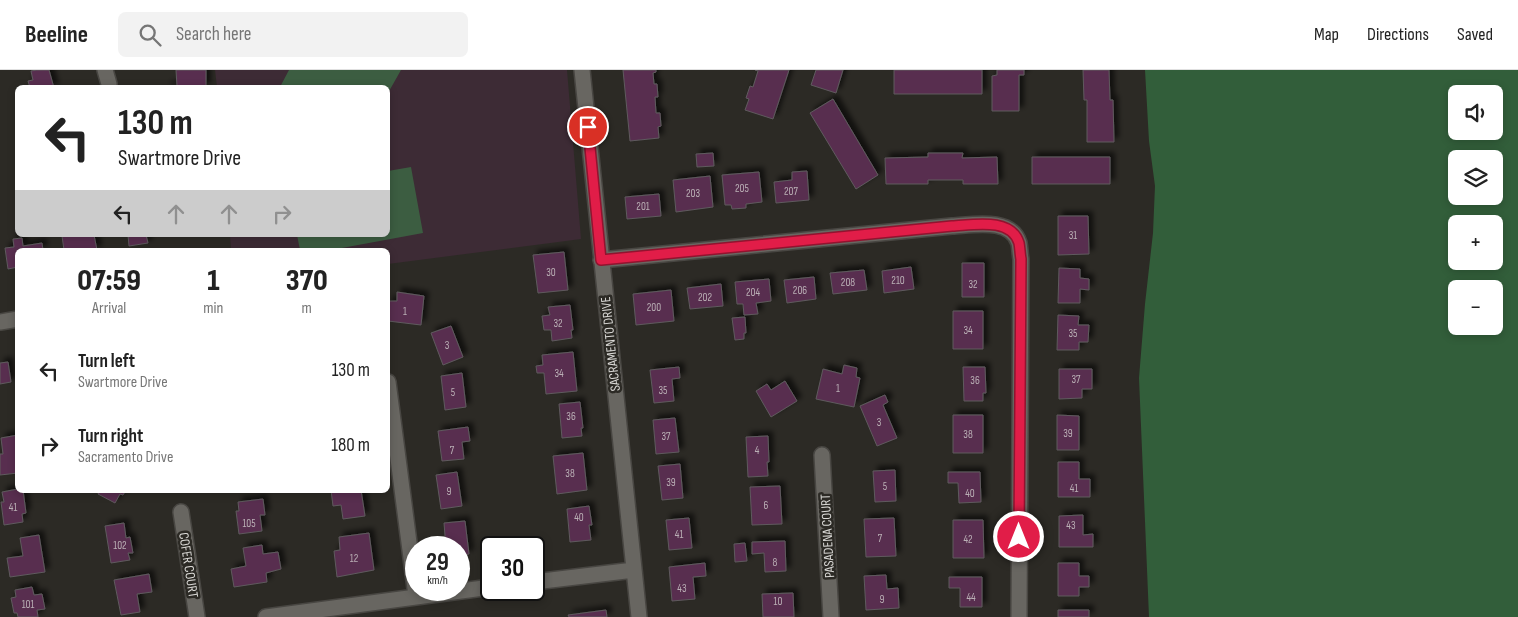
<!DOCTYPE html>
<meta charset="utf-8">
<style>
:root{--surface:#fff;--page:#f2f2f2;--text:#222;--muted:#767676;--line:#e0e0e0}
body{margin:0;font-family:"Sofia Sans Condensed",sans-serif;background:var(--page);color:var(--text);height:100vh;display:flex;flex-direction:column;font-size:19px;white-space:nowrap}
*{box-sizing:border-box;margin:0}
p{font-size:16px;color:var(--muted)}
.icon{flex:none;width:28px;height:28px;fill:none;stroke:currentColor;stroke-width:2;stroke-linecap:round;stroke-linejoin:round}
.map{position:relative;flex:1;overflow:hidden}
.drawer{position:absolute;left:15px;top:178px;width:375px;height:245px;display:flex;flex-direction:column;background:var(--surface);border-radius:8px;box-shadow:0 2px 8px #0003}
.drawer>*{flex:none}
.hud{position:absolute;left:15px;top:15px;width:375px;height:152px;border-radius:8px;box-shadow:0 2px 8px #0003;background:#fff;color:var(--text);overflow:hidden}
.tools{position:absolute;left:1448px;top:15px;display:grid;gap:10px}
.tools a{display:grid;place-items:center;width:55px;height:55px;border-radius:8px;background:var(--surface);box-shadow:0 2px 8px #0003;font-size:25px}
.speed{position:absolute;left:405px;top:466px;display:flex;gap:10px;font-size:25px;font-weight:700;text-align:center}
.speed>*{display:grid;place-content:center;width:65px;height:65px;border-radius:50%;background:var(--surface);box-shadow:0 2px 8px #0003;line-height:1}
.speed small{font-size:12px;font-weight:400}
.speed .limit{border:2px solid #111;border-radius:8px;background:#fff;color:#111}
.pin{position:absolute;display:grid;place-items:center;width:42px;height:42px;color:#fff;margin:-21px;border:2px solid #fff;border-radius:50%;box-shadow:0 1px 5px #0007}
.me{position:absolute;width:55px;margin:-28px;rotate:0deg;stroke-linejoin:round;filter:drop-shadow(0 0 4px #0008)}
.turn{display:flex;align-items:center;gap:18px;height:105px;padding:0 20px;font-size:22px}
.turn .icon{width:65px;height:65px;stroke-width:2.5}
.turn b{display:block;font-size:35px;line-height:42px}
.lanes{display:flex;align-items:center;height:48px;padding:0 20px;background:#0003;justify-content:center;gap:25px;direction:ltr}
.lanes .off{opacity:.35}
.eta{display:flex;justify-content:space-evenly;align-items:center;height:85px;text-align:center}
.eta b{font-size:30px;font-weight:800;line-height:35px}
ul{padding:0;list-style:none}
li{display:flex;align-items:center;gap:15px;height:75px;padding:0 20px}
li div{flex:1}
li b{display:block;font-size:19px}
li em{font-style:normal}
header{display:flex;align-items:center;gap:30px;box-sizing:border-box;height:70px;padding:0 25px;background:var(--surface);border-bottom:1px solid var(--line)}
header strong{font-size:24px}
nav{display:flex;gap:28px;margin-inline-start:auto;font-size:18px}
.search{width:350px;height:45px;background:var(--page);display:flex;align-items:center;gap:12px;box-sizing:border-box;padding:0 18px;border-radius:8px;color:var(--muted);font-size:19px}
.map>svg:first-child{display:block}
</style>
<header>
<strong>Beeline</strong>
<div class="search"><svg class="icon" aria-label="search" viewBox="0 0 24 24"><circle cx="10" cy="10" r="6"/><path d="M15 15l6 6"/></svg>Search here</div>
<nav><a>Map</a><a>Directions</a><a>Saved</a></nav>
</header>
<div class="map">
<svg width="1518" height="547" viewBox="0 0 1518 547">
<defs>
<filter id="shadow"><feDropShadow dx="4.5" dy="-4.5" stdDeviation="2.5" flood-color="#0009"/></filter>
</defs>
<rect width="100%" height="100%" fill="#2c2a25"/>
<!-- education -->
<path fill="#3d2b35" d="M215,0h352l14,169 -193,25v-14h-157l-1,-15h158v-147l-171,-1z"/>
<!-- green -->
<path fill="#3c5d41" d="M289,0h112l-13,23v-5l-108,-1z
M411,97l12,66 -92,17h-31l-3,-15h91v-64z"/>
<!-- forest -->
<path fill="#325e3a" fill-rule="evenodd" d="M1145,0h373v547h-369l-10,-239 6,-74 8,-71 2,-47 -6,-45zM1456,24h38v37h-38zM1456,89h38v37h-38zM1456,154h38v37h-38zM1456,219h38v37h-38z"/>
<!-- building -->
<path fill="#582f4f" stroke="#5f5a5e" filter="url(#shadow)" d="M37,0h12l5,18h-24l-2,-7 5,-1 -2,-9z
M176,0h30v17l-39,1v-2h10z
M623,0h33v2l-3,1 1,11h3l1,13h-3l1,16h4l1,13 -3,1 1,11 -29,3z
M755,0h34l-16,49 -28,-9 4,-11 -3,-1 4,-12 3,1 5,-16z
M816,0h27l-7,23 -25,-8z
M894,0h88v24h-88z
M997,0h27v5h-5v36h-27v-35l5,-1z
M1083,0h26l1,30h3l1,42h-27v-42h-3z
M833,29l45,76 -22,14 -46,-76z
M713,83l1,13 -17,1 -1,-13z
M928,83h35l-1,5 35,-1 1,27h-35v-4h-35v4h-42l-1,-26 43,-1z
M1032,87h78v27h-78z
M807,101l2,29 -33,3 -2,-21 18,-2v-8z
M759,102l3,30 -16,2v4l-14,1 -1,-4h-6l-3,-30z
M710,106l3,31 -37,5 -3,-32z
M659,124l2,22 -34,3 -2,-22z
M1058,146h30l1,38 -31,1z
M94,165l3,15h-33l-2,-14z
M128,165h18l2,8 -19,3z
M22,168l1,8 19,-3 1,7h-25v17l-10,2 -3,-21 9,-1 -1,-8z
M564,182l4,38 -30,3 -5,-38z
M962,193h22v34h-22z
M911,197l3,22 -30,4 -2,-22z
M1059,198l21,1v9l9,1v11l-9,-1v14h-22z
M864,200l3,20 -34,4 -3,-21z
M814,207l2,22 -29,4 -3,-23z
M769,209l2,22 -15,2 2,11 -14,1 -1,-11h-6l-2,-22z
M721,214l2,22 -33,3 -3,-21z
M671,220l3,31 -38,4 -3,-31z
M397,222l27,4 -3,29 -33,-4 1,-20h8z
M570,235l3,25h-2l1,8 -20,3 -1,-11h-7l-2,-14 8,-1 -2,-8z
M953,241h30v38h-30z
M1058,245l21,1 -1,9h11l-1,17h-9v8h-22z
M745,247l1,16h-2v6l-9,1 -3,-22z
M451,256l12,31 -20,8 -12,-32z
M573,282l4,39 -31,3 -2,-21h-7l-1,-7 7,-1 -1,-10z
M8,292l3,20 -11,2v-21z
M844,295l13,3 -1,9 4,1 -6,29 -38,-8 7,-30 19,5z
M679,297l1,11 -8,1 2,22 -20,2 -4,-33z
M963,297h22l1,26h-3v8h-19z
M1059,299h33v20h-10v9l-23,1z
M462,303l4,34 -21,3 -4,-34z
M785,311l12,20 -26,16 -15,-26 11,-7 4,6z
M885,325l3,7 -5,3 14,33 -20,8 -17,-40z
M580,332l3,26h-2l1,8 -20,2 -3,-34z
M953,345h30v38h-30z
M1057,345l22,1v34h-22z
M675,348l4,34 -23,2 -3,-34z
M468,357l2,14 -8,1 2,17 -22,2 -4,-30z
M18,365v38l-18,2v-21h3l-2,-16z
M768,366l1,26h-2l1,14 -20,1 -2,-40z
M583,383l4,37 -30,4 -4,-38z
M1058,392h21v17h11v18h-32z
M680,394l3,34 -21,2 -4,-34z
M895,400l1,31 -21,1 -2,-31z
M457,402l5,34 -21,3 -5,-34z
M948,402h32l1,30 -22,1 -1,-20h-10z
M780,416l2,38 -30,1 -2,-38z
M18,419l5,1 3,23 -4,1 1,8 -19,3 -3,-23h3l-2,-10z
M100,420h26l-3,5 -3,-1 -5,9 -17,-9z
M331,420h30l4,26 -22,3 -2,-14 -8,1z
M263,429l2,16h-5l2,16 -23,3 -3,-23h3l-1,-9z
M589,436l3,19h-3l2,15 -21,2 -3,-33z
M1083,445v20l10,-1v13h-34v-31z
M689,448l3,30 -23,2 -3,-30z
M894,448l2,38 -30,1 -2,-38z
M953,450h30l1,38h-31z
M465,451l4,33 -10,2v-8h-13l-2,-25z
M124,453l2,15 4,-1 3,16h-5l2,7 -19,3 -6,-37z
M369,463l5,37 -37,7 -3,-26 6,-1 -1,-13z
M39,465l6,37 -35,5 -3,-19 16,-2 -3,-18z
M785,471l1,30 -21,1 -1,-19 -12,1v-12z
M745,473l2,18 -12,1 -1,-18z
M262,475l1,9 15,-2 3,17 -15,4 1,9 -33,5 -3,-18 15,-3 -3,-18z
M705,493l1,13 -13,1 2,22 -23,2 -3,-34z
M1058,493h21v13h10v11h-10v9h-21z
M149,504l3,18 -15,2 3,18 -19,3 -7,-35z
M886,505l1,14 11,-1 1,20 -33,2 -2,-34z
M949,507h33v30h-22v-19h-11z
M32,517l2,8 8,-1 3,15 -8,1 1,7h-20l-1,-4h-3l-3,-15 5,-1 -1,-7z
M793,523l1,24h-31l-1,-23z
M606,540l1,7h-38l-1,-2z
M1058,540h31v7h-31z"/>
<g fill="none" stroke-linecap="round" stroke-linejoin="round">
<defs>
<path id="minor" d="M105,0l4,14
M582,0l57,547
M601,190l351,-34c21,-1 59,-9 67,17 1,5 1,11 2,16l-2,358
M0,252l18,-3
M388,312l28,214
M822,385l9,162
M181,442l16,105
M534,512l100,-12
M266,547l225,-30"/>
</defs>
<!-- minor casing -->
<use href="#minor" stroke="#484642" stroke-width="18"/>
<!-- minor -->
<use href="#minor" stroke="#686661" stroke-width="15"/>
</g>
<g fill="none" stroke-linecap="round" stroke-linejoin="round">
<defs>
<path id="route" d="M588,57l13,133 351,-34c21,-1 59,-9 67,17 1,5 1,11 2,16l-2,278"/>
</defs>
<!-- route casing -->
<use href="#route" stroke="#92132f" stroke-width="12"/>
<!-- route -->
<use href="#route" stroke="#e11d48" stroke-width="9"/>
</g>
<g text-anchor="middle" stroke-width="5" stroke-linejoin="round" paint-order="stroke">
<!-- number labels -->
<g font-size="11" fill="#baafb5">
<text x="742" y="122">205</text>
<text x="791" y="125">207</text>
<text x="693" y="127">203</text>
<text x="643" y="140">201</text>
<text x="1073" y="169">31</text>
<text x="551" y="206">30</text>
<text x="898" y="214">210</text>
<text x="848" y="216">208</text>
<text x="973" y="218">32</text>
<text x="800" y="224">206</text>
<text x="753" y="226">204</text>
<text x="705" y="231">202</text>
<text x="654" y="241">200</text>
<text x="405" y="245">1</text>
<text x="558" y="257">32</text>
<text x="968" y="264">34</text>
<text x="1073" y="267">35</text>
<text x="447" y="279">3</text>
<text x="559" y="307">34</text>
<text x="1076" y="313">37</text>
<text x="975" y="314">36</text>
<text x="838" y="322">1</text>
<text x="663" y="324">35</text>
<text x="453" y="326">5</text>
<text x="571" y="350">36</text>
<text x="879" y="356">3</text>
<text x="1068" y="367">39</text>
<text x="968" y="368">38</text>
<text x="666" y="370">37</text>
<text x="452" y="384">7</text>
<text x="757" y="384">4</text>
<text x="570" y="407">38</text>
<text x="671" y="416">39</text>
<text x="885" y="420">5</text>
<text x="1074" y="422">41</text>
<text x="449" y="425">9</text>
<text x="970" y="427">40</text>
<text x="766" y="439">6</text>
<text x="13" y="441">41</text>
<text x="579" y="451">40</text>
<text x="249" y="457">105</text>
<text x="1071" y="459">43</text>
<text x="679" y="468">41</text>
<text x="880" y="472">7</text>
<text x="968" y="473">42</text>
<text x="120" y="479">102</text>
<text x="354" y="492">12</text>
<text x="775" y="496">8</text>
<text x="682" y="522">43</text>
<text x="971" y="531">44</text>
<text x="882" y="533">9</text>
<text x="778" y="535">10</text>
<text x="28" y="538">101</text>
</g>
<!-- street labels -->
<g font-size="14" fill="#dbdad7" stroke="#2c2a25">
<text transform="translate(610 274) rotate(-96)" y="5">SACRAMENTO DRIVE</text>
<text transform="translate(827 466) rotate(-93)" y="5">PASADENA COURT</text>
<text transform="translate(189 495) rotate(81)" y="5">COFER COURT</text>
</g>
</g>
</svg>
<div class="tools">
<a><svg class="icon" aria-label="sound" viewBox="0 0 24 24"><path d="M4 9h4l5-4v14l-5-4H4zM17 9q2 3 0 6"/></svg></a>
<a><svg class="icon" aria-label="layers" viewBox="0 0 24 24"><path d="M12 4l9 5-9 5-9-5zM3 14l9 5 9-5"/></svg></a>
<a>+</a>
<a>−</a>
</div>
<div class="speed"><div>29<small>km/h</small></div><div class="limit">30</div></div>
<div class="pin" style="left:588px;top:57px;background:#d93025"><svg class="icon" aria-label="arrive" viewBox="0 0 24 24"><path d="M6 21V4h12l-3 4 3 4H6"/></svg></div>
<svg class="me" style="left:1019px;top:467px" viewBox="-20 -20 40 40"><circle r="17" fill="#e11d48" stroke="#fff" stroke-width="3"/><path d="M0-11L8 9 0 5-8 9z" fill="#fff"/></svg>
<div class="hud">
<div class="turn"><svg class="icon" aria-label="left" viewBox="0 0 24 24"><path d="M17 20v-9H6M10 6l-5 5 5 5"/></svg><div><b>130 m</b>Swartmore Drive</div></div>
<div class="lanes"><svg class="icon" aria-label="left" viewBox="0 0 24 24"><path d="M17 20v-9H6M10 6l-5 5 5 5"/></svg><svg class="icon off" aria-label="ahead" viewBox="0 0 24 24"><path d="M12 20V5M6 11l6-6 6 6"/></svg><svg class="icon off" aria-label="ahead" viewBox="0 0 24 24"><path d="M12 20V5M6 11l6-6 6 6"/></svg><svg class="icon off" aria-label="right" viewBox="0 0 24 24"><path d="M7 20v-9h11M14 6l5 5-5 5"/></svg></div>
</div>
<section class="drawer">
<div class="eta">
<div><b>07:59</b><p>Arrival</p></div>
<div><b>1</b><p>min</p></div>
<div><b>370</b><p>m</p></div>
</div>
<ul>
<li><svg class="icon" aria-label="left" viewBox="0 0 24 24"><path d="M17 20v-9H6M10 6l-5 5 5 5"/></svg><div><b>Turn left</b><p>Swartmore Drive</p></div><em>130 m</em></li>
<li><svg class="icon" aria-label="right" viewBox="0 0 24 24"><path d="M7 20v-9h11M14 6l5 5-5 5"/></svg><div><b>Turn right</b><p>Sacramento Drive</p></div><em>180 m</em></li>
</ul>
</section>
</div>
